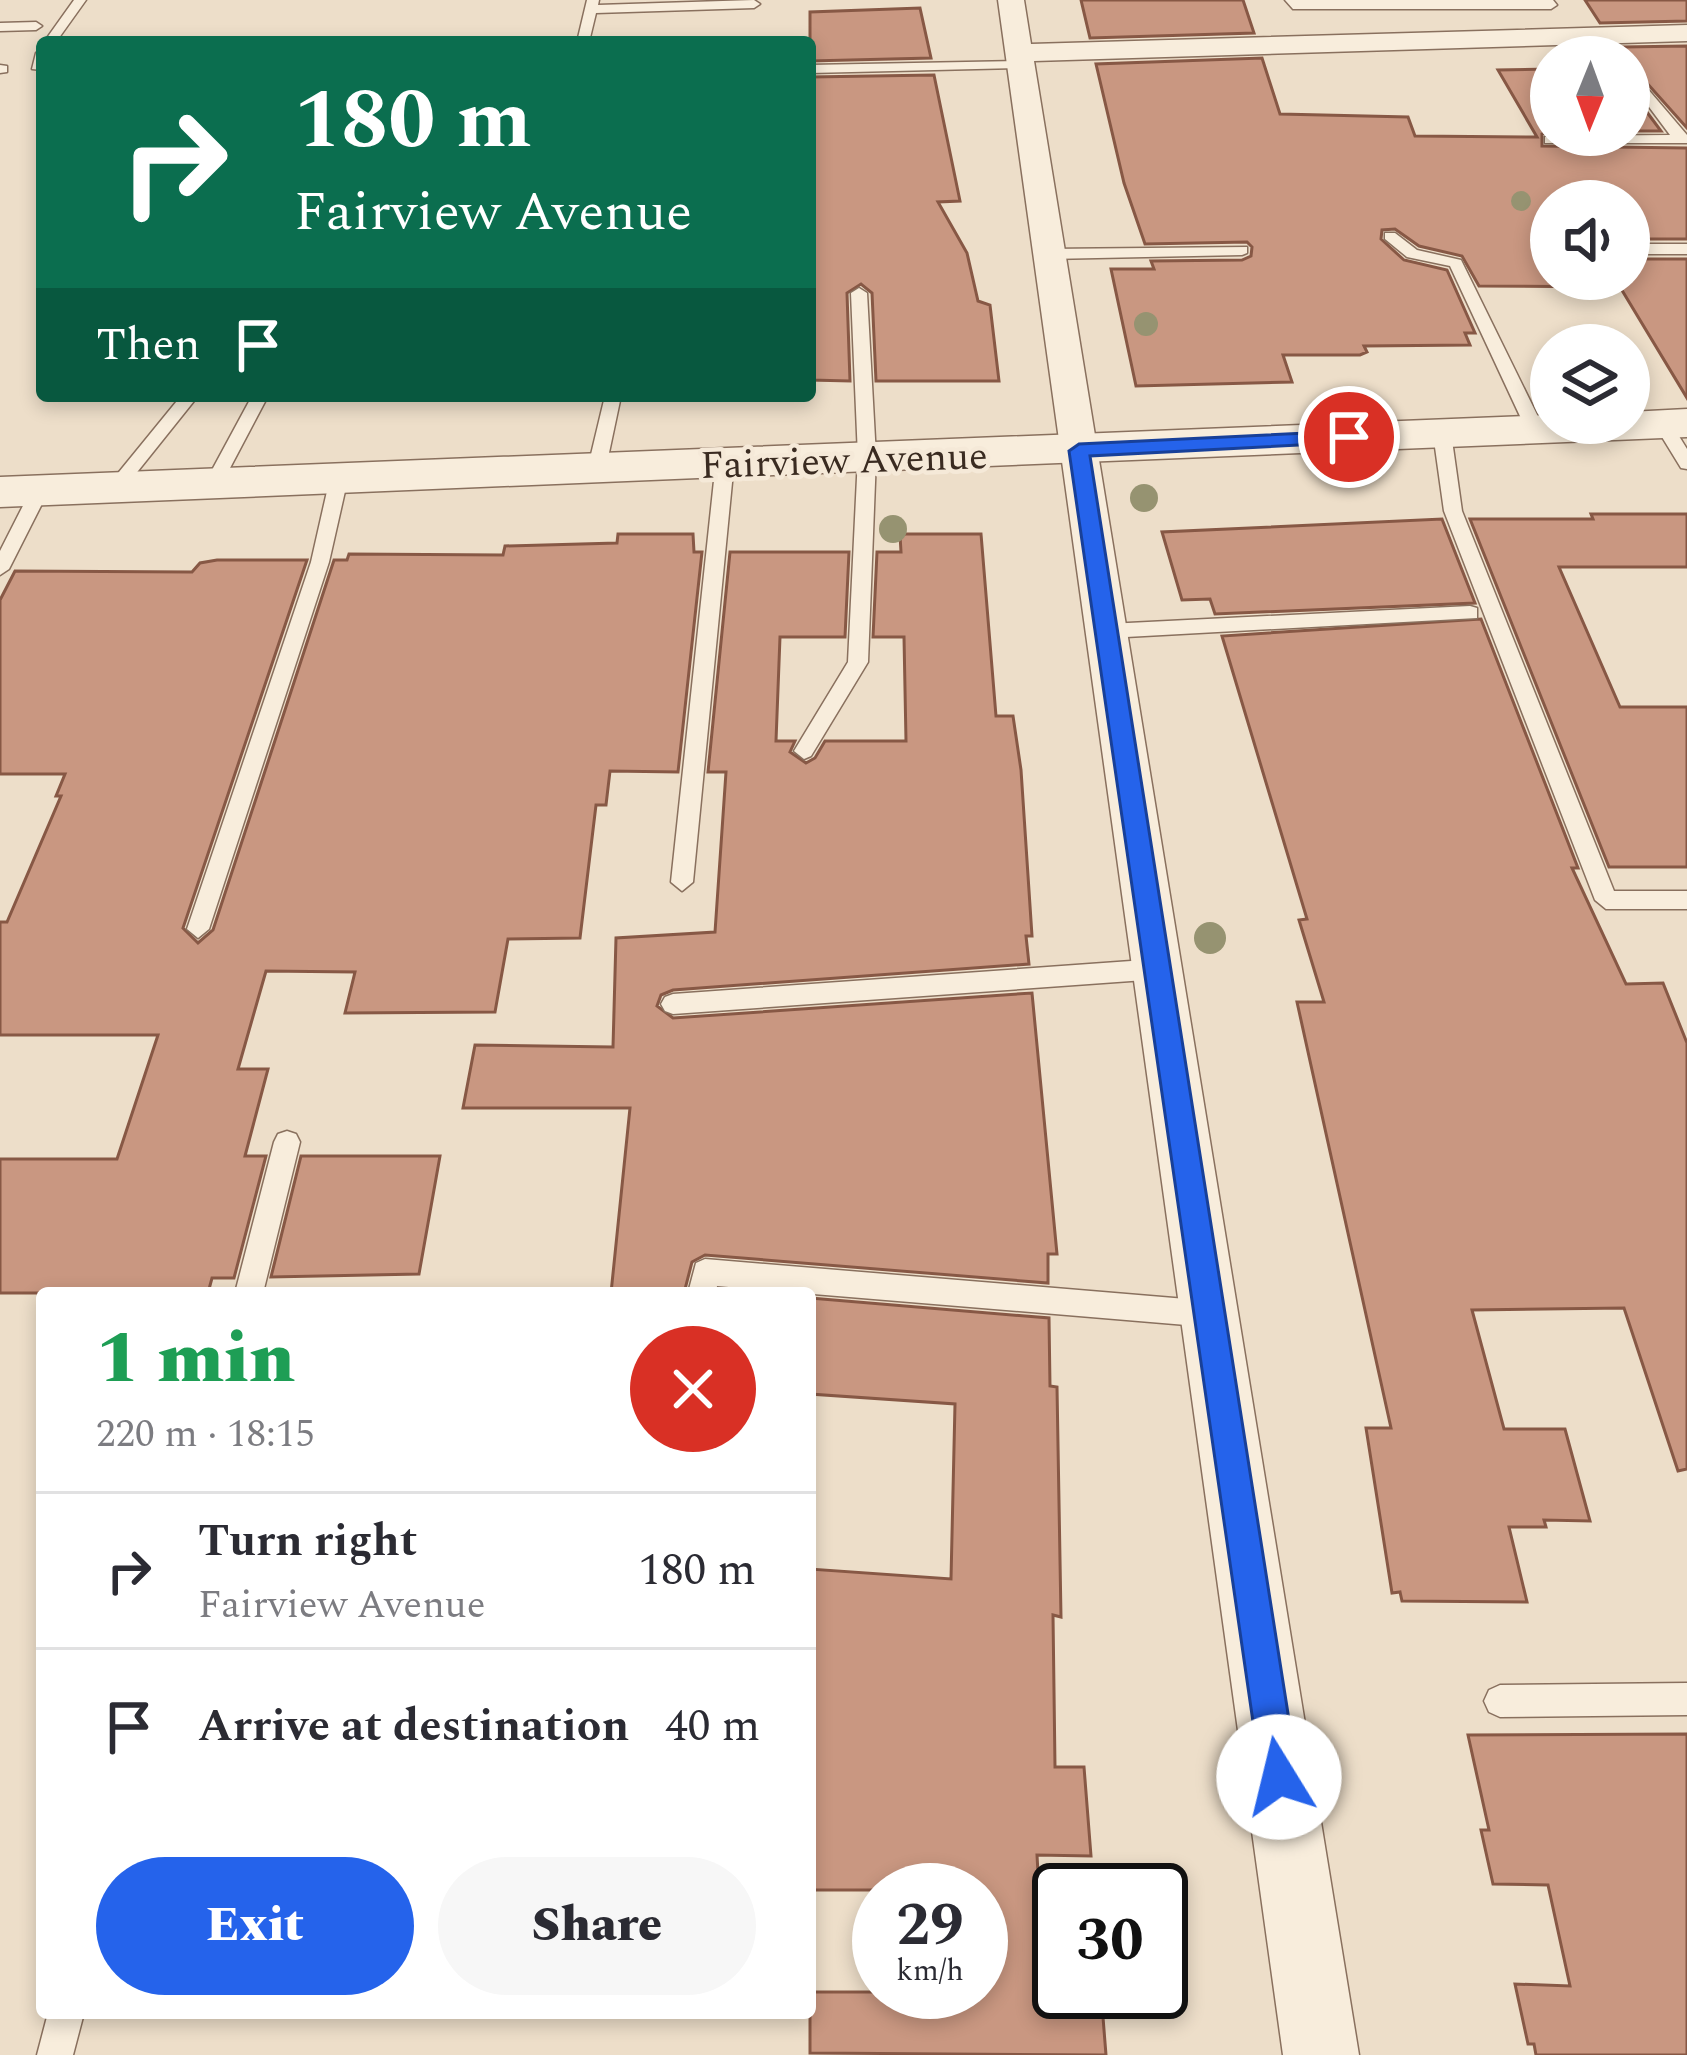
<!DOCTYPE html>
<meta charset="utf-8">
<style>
:root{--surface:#fff;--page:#f7f7f7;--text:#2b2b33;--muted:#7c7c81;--line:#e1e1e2;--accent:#2563eb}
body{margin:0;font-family:Spectral,serif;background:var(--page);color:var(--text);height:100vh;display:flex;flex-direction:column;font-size:45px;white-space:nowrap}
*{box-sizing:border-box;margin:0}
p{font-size:39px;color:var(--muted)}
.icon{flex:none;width:66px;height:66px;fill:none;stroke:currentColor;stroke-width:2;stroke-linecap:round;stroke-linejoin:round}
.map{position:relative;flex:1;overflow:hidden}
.panel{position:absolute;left:36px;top:1287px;width:780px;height:732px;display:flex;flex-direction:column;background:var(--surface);border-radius:12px;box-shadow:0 6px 18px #0003}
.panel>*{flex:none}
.guide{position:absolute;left:36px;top:36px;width:780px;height:366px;border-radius:12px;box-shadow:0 6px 18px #0003;background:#0b6e4f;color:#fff;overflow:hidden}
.needle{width:78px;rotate:181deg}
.tools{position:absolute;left:1530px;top:36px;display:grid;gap:24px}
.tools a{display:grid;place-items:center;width:120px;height:120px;border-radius:50%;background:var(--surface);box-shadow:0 6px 18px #0003;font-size:60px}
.speed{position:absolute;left:852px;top:1863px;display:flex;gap:24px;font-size:60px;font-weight:700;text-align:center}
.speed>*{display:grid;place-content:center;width:156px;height:156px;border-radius:50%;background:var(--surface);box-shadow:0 6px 18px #0003;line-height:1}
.speed small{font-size:30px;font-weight:400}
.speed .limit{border:6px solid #111;border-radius:18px;background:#fff;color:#111}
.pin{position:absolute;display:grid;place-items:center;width:102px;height:102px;color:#fff;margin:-51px;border:6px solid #fff;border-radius:50%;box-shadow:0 3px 12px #0007}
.me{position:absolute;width:132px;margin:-66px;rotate:351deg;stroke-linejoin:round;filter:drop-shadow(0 0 9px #0008)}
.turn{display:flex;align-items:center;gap:42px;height:252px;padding:0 60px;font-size:54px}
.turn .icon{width:156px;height:156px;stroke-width:2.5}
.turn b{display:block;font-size:84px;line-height:102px}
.then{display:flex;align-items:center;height:114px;padding:0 60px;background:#0003;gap:24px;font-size:45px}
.round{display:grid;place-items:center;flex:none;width:126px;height:126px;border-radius:63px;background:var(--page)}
.summary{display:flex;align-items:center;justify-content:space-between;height:204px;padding:0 60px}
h1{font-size:72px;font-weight:800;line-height:90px;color:#1e9e55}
.primary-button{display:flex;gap:24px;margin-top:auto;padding:24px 60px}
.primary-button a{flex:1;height:138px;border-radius:72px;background:var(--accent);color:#fff;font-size:48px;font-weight:800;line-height:138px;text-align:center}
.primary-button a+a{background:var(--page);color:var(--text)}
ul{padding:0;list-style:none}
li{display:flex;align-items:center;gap:36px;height:156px;padding:0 60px;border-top:3px solid var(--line)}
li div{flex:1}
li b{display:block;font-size:45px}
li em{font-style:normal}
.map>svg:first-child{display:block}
</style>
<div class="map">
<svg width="1687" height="2055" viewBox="0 0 1687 2055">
<rect width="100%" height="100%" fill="#eddec9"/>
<!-- building -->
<path fill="#c99781" stroke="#875845" stroke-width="3" d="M1081,0h162l11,33 -164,5z
M1585,0h102v21l-87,2z
M920,8l11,50 -121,3v-49z
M1687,46v82l-58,-65 -6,-16z
M1262,58l18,56 128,3 7,19 122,1 -39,-67 53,-1v62l-9,3v12l145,2v91h-58v-38h-78v78h78v-20h58v139l-67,-111 -141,-1 -17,-30 -43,-10 -24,-17 -13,1 -1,9 23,21 43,10 28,63h-10l5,12 -106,1 3,6 -7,3h-77l9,27 -156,4 -25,-117h43l-3,-8 91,-1 9,-4 1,-9 -5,-5 -102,2 -21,-61 -28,-119z
M934,75l26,126 -22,1 29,51 11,48 12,4 9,76h-123l-4,-88 -11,-9 -14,9 3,88 -40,-1v-303z
M1629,88l32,43h-32z
M1591,514h96v53h-128l61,140h67v160h-78l-139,-348h123z
M1442,519l33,84 -260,11 -5,-15 -28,1 -20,-68z
M618,534h75l1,18h8l-24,220 -68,-1 -4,34h-10l-16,133 -72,1 -13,73 -150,1 10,-41 -89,-1 -28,98h30l-23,87h21l-32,122h-22l-4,15h-208v-134h117l41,-124h-158v-113h7l54,-126h-5l9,-22h-65v-174l15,-29 177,1 8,-9 17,-3h90l-124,368 15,15 15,-13 121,-370h13l2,-6 154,1 2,-9 112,-3z
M906,534h75l15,182h17l8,54 11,166h-6l3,28 -356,26 -12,5 -4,11 16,12 359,-25 25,261h-9v29l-343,-28 -13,7 -8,31h-73l19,-185h-167l12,-63 138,2 3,-109 99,-6 11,-160h-18l22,-220h119l-4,85h-65l-4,104h19l-5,11 16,11 9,-5 10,-17h81l-2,-104h-31l4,-85h24l-1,-17z
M1481,619l97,249h-6l54,116 37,-1 24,60v426l-9,2 -54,-163 -152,2 32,119h61l25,92 -46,-1 2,7h-37l18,75 -125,-1 -2,-9 -8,1 -26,-165h25l-94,-426h27l-25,-82 8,-1 -85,-283z
M301,1156h139l-21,118 -148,3z
M810,1298l239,20 1,68 7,1 4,230 -8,-2 2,152h29l7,89 -54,-1 5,89h17v48h42l5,63 -296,-2v-61h171v-102h-171v-321l141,10 4,-175 -145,-10z
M1687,1734v321h-151l-2,-11h-6l-13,-60 55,2 -22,-101 -55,-1 -12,-54h8l-21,-95z"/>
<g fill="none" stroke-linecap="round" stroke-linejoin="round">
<defs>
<path id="service" d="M74,0h12l-30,42h-12z
M587,0h12l-1,5 156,-5 6,4 -6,4 -158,5 -7,29h-12z
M1285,0h268l4,5 -6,4h-258z
M0,23l36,-1 6,4 -6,4 -36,1z
M1597,32h10l17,25h-13z
M42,49v21l-10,-1 4,-16z
M1024,61v6l-5,1 -209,5v-8z
M0,65l7,1v6l-7,1z
M1629,67l58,68v8h-142v-6l5,-1 120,-1 -41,-55z
M1385,233h10l22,17 44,10 83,169 -3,4 -15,-4 -76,-163 -43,-9 -22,-18z
M1629,244h58v10h-58z
M1247,247v6l-5,2 -193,4 -8,-5 8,-5z
M859,288l8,5 9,164 -8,205 -57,94 -7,3 -10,-8 54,-89 10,-205 -7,-164z
M181,396h17l-76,95h-12v-8z
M252,396h16l-48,91h-12l-3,-4z
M605,396h16l-15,71 -9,5 -9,-5z
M1663,419l6,1 18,29v20l-6,-1 -27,-44z
M1442,428l9,5 11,78 152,380h73v18h-81l-11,-9 -151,-389 -11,-78z
M725,457l9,5 -41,420 -11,9 -11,-9 45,-420z
M339,472l9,6 -19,84 -120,367 -11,9 -11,-9 124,-367 19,-84z
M40,484l9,6 -40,79 -9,6v-24l31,-61z
M1470,606l7,2v10l-369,20 -10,-7 10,-7z
M1159,959l8,3 4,7 -4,7 -8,3 -486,35 -8,-3 -4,-7 4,-7 8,-3z
M287,1131l9,3 4,8 -37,151h-28l39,-151 4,-8z
M705,1259l505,42 10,4 4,9 -4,9 -10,4 -493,-41 -1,7h-28l8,-30z
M1687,1683v32l-187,2 -11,-5 -5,-11 5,-11 11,-5z
M48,2013h36l-11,42h-36z"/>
<path id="minor" d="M998,0h26l7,44 656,-19v16l-653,20 325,1994h-76z"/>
<path id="tertiary" d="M1687,409v28l-1687,70v-30l1551,-62v8h78v-11z"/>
</defs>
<!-- service casing -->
<use href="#service" stroke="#89705e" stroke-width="3"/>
<!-- minor casing -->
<use href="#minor" stroke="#89705e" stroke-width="3"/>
<!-- tertiary casing -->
<use href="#tertiary" stroke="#89705e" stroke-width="3"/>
<!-- service -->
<use href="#service" fill="#f8eddc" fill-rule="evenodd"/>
<!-- minor -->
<use href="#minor" fill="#f8eddc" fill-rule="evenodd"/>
<!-- tertiary -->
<use href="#tertiary" fill="#f8eddc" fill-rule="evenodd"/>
</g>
<!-- trees -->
<g fill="#969371">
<circle cx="1521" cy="201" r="10"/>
<circle cx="1146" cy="324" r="12"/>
<circle cx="1144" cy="498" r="14"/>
<circle cx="893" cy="529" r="14"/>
<circle cx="1210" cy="938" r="16"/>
</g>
<!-- route -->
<path fill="#2563eb" stroke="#184099" stroke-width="3" d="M1349,431l10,6 -3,5 -266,14 208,1321 -6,13 -13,6 -13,-6 -5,-13 -192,-1326 10,-7z"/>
<g text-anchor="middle" stroke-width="9" stroke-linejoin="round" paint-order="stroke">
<!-- far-street labels -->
<g font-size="39" fill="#3a2b21" stroke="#f5e9d8">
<text transform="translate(844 459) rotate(-2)" y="14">Fairview Avenue</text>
</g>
</g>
</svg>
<div class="tools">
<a><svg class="needle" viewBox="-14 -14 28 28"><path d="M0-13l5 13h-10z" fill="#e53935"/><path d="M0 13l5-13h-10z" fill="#7c7c81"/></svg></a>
<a><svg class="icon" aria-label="sound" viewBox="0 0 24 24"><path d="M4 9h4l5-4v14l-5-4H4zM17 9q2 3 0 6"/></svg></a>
<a><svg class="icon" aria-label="layers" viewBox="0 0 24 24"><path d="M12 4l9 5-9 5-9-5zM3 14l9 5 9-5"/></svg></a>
</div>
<div class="speed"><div>29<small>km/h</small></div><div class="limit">30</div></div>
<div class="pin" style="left:1349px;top:437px;background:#d93025"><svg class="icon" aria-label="arrive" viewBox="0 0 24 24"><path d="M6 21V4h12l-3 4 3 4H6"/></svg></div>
<svg class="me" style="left:1279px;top:1777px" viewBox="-20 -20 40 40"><circle r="19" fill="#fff"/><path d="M0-13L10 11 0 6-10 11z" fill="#2563eb"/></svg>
<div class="guide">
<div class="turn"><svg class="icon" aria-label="right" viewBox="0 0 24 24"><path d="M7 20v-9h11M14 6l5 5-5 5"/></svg><div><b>180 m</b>Fairview Avenue</div></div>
<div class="then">Then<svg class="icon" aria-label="arrive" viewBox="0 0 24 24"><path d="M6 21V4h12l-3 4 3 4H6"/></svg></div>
</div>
<section class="panel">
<div class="summary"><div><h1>1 min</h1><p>220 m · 18:15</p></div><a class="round" style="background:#d93025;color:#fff"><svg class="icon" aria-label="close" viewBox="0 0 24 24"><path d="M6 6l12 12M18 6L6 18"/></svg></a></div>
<ul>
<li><svg class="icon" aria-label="right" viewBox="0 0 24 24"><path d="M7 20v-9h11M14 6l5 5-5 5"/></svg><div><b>Turn right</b><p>Fairview Avenue</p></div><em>180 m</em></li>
<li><svg class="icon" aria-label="arrive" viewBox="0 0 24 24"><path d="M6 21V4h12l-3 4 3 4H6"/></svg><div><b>Arrive at destination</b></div><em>40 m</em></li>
</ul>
<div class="primary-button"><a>Exit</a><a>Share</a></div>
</section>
</div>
